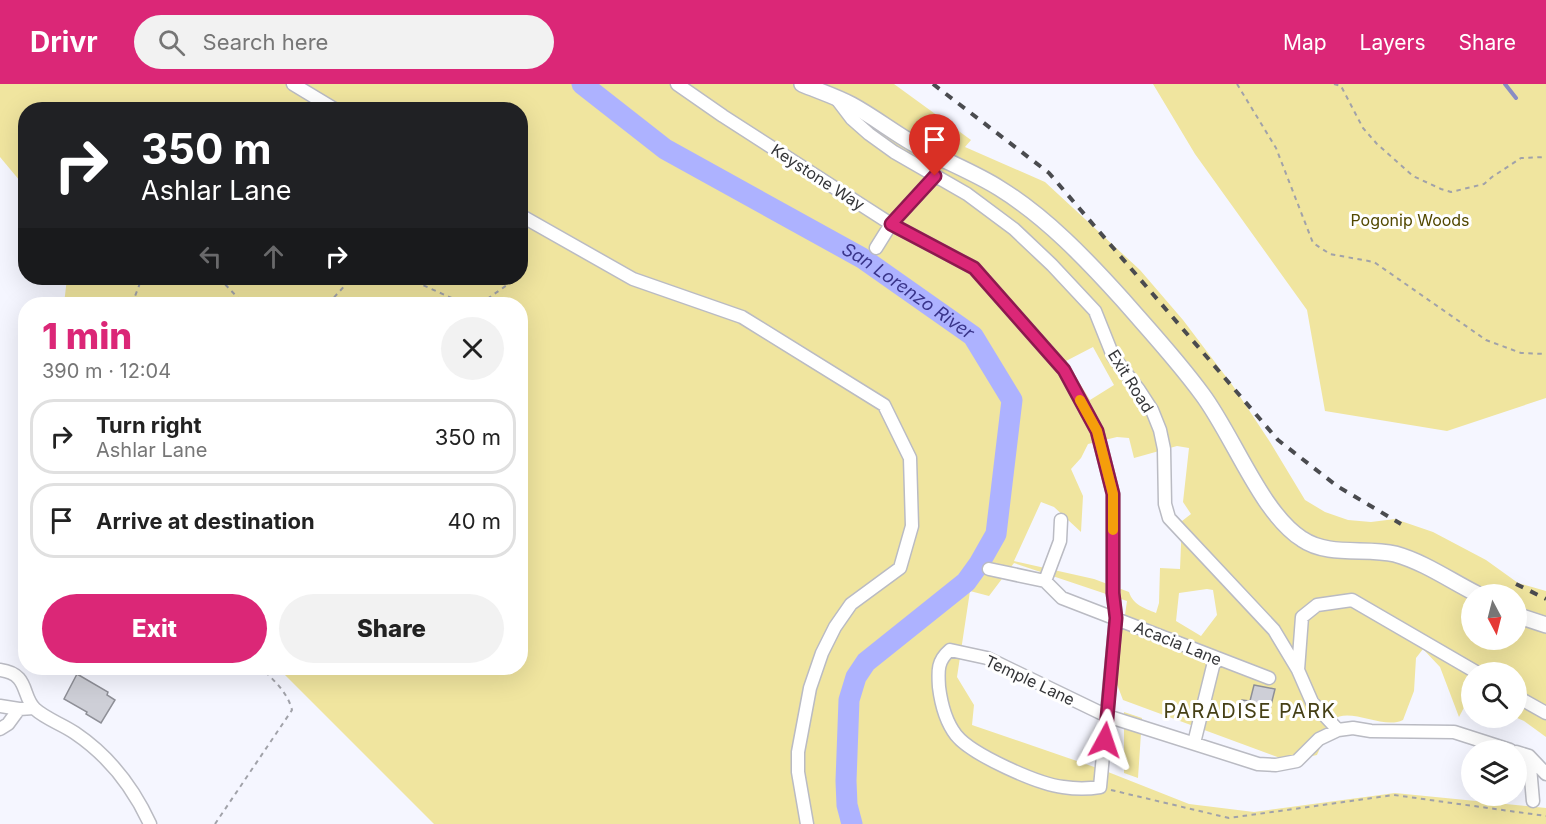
<!DOCTYPE html>
<meta charset="utf-8">
<style>
:root{--surface:#fff;--page:#f2f2f2;--text:#222;--muted:#767676;--line:#e0e0e0;--accent:#db2777}
body{margin:0;font-family:Inter,sans-serif;background:var(--page);color:var(--text);height:100vh;display:flex;flex-direction:column;font-size:22px;white-space:nowrap}
*{box-sizing:border-box;margin:0}
p{font-size:20px;color:var(--muted)}
.icon{flex:none;width:33px;height:33px;fill:none;stroke:currentColor;stroke-width:2;stroke-linecap:round;stroke-linejoin:round}
.map{position:relative;flex:1;overflow:hidden}
.details{position:absolute;left:18px;top:213px;width:510px;height:378px;display:flex;flex-direction:column;background:var(--surface);border-radius:24px;box-shadow:0 6px 24px #0002}
.details>*{flex:none}
.guide{position:absolute;left:18px;top:18px;width:510px;height:183px;border-radius:24px;box-shadow:0 6px 24px #0002;background:#202124;color:#fff;overflow:hidden}
.needle{width:39px;rotate:173deg}
.controls{position:absolute;left:1461px;top:500px;display:grid;gap:12px}
.controls a{display:grid;place-items:center;width:66px;height:66px;border-radius:50%;background:var(--surface);box-shadow:0 6px 24px #0002;font-size:30px}
.pin{position:absolute;display:grid;place-items:center;width:51px;height:51px;color:#fff;margin:-62px -26px;border-radius:50% 50% 50% 0;rotate:-45deg;box-shadow:0 0 6px #0007}
.pin .icon{rotate:45deg}
.me{position:absolute;width:66px;margin:-33px;rotate:5deg;stroke-linejoin:round;filter:drop-shadow(0 0 4px #0008)}
.turn{display:flex;align-items:center;gap:21px;height:126px;padding:0 24px;font-size:27px}
.turn .icon{width:78px;height:78px;stroke-width:2.5}
.turn b{display:block;font-size:42px;line-height:51px}
.lanes{display:flex;align-items:center;height:57px;padding:0 24px;background:#0003;justify-content:center;gap:30px;direction:ltr}
.lanes .off{opacity:.35}
.round{display:grid;place-items:center;flex:none;width:63px;height:63px;border-radius:32px;background:var(--page)}
.summary{display:flex;align-items:center;justify-content:space-between;height:102px;padding:0 24px}
h1{font-size:36px;font-weight:800;line-height:45px;color:var(--accent)}
.primary-button{display:flex;gap:12px;margin-top:auto;padding:12px 24px}
.primary-button a{flex:1;height:69px;border-radius:36px;background:var(--accent);color:#fff;font-size:24px;font-weight:800;line-height:69px;text-align:center}
.primary-button a+a{background:var(--page);color:var(--text)}
ul{padding:0;list-style:none}
li{display:flex;align-items:center;gap:18px;height:75px;margin:0 12px 9px;padding:0 12px;border:3px solid var(--line);border-radius:24px}
li div{flex:1}
li b{display:block;font-size:22px}
li em{font-style:normal}
header{display:flex;align-items:center;gap:36px;box-sizing:border-box;height:84px;padding:0 30px;background:var(--accent);color:#fff}
header strong{font-size:28px}
nav{display:flex;gap:33px;margin-inline-start:auto;font-size:21px}
.search{width:420px;height:54px;background:var(--page);display:flex;align-items:center;gap:15px;box-sizing:border-box;padding:0 21px;border-radius:33px;color:var(--muted);font-size:22px}
.map>svg:first-child{display:block}
</style>
<header>
<strong>Drivr</strong>
<div class="search"><svg class="icon" aria-label="search" viewBox="0 0 24 24"><circle cx="10" cy="10" r="6"/><path d="M15 15l6 6"/></svg>Search here</div>
<nav><a>Map</a><a>Layers</a><a>Share</a></nav>
</header>
<div class="map">
<svg width="1546" height="740" viewBox="0 0 1546 740">
<rect width="100%" height="100%" fill="#f5f6ff"/>
<!-- green -->
<path fill="#f0e59f" fill-rule="evenodd" d="M0,0h894l77,56 -6,7 80,35 95,88 43,50 50,66 37,56 35,58 20,12 23,8 23,2 24,-3 38,13 53,28 32,23 28,8v146l-22,-16 -9,-4h1v-45h-44l-1,26h-2l-10,19 -19,-50 -17,-18 -7,9 -2,33 -11,29c-20,10 -54,-14 -70,0 -5,6 -12,27 -16,35l-29,6 -165,-61 -8,-21 4,-25 -7,-4 8,-21h3l4,-28 -113,-38 -25,33 -19,-5 -13,86 17,28 -2,20 131,45 86,34 65,8 141,-19 151,15v16h-1112l-156,-156h242v-364h-456l3,-26h453v-168h-494l-1,77 -25,-30zM1093,263l21,38 -24,15 -24,-39zM1117,353l12,1 5,20 43,-12 12,2 -6,54 8,12 -9,7 -2,48 -20,-1 -1,35 -3,10c-12,-5 -23,-8 -27,-21l-35,-13 -80,-18 27,-59 13,5 27,25 2,-36 -12,-27 10,-11 7,-14zM1207,505l6,1 4,25 -16,21 -25,-15 3,-28zM1472,510h44v45h-44z
M1153,0h393v314l-99,33 -122,-20 -18,-101 -112,-156z
M1124,628l18,6 -4,60 -14,-5z"/>
<g fill="none" stroke-linecap="round" stroke-linejoin="round">
<!-- stream -->
<path stroke="#898dc4" stroke-width="4" d="M1505,0l11,14"/>
<!-- river -->
<path stroke="#adb2ff" stroke-width="21" id="s1" d="M582,0l83,65 197,109 111,78 39,64 -16,134 -17,30 -13,18 -100,80 -10,15 -7,23 -3,81 1,24 5,19"/>
</g>
<!-- building -->
<path fill="#cecfd7" stroke="#8e8f97" stroke-width="1.5" d="M77,590l31,18 -1,3 8,5 -14,23 -15,-9 1,-2 -23,-13z
M1254,601l21,4 -7,28 -29,-7 3,-10 8,1z"/>
<g fill="none" stroke-linecap="round" stroke-linejoin="round">
<defs>
<path id="minor" d="M293,0l43,26
M677,0l46,32 168,108 83,44 90,102 33,61 16,63v99l3,25 -16,169c-12,2 -24,2 -37,0 -25,-3 -91,-32 -107,-52 -10,-13 -15,-32 -17,-48 -1,-16 -2,-26 11,-37l37,8 120,58 151,48 18,1 21,-4 22,-22 19,-9 15,-2 18,3 83,1 56,18
M836,14l16,21 17,15 25,18 73,42 47,35 38,36 43,46 18,45 26,34 13,20 8,20 4,19 1,55 4,14 105,112 24,40
M520,131l113,64 109,38 142,88 26,53 2,68 -12,42 -49,36 -16,23 -13,26 -12,35 -12,64v20l9,52
M876,164l15,-24 44,-48
M989,485l56,12 17,17 207,80
M1045,497l15,-40 1,-21
M0,586c30,4 21,26 35,39 11,10 27,15 40,24 34,23 58,54 75,91
M1516,612l30,17
M0,622l19,3 15,-1
M0,645l8,-5 11,-15
M1338,646l-26,-28 -14,-32 4,-53 15,-12 35,-5 124,72
M1194,659l21,-85
M1516,668l13,4 17,18
M1529,672l4,45"/>
<path id="major" d="M802,0c17,7 35,13 50,21 22,12 41,27 62,39 27,16 58,27 85,44 47,29 87,71 124,112 27,31 55,61 79,94 31,41 59,119 100,145 26,18 64,8 93,15 29,8 56,27 82,40
M1516,531l30,10"/>
</defs>
<!-- minor casing -->
<use href="#minor" stroke="#babbc3" stroke-width="15"/>
<!-- major casing -->
<use href="#major" stroke="#babbc3" stroke-width="18"/>
<!-- path -->
<path stroke="#a1a2a9" stroke-width="2" stroke-dasharray="4.5 4.5" stroke-linecap="butt" d="M1237,0l39,64 37,95 17,11 44,8 112,78 35,13 25,1
M1334,0l7,2 22,42 14,16 36,32 28,13 10,3 33,-8 8,-7 29,-19 25,-1
M520,191l2,-44
M219,194l23,24 9,2
M407,194l58,26
M132,220l10,-26
M328,220l21,-23 8,-3
M480,220l37,-26
M1111,706l118,28 165,-23 152,21
M215,740l77,-114c-4,-17 -19,-31 -31,-42"/>
<!-- minor -->
<use href="#minor" stroke="#fff" stroke-width="12"/>
<!-- major -->
<use href="#major" stroke="#fff" stroke-width="15"/>
<!-- rail -->
<path stroke="#4a4b4f" stroke-width="4" stroke-dasharray="8 8" stroke-linecap="butt" d="M933,0l116,89 229,267 59,46 64,38
M1516,500l30,15"/>
</g>
<g fill="none" stroke-linecap="round" stroke-linejoin="round">
<defs>
<path id="route" d="M935,92l-44,48 83,44 90,102 33,61 16,63v99l3,25 -11,122"/>
</defs>
<!-- route casing -->
<use href="#route" stroke="#8e194d" stroke-width="15"/>
<!-- route -->
<use href="#route" stroke="#db2777" stroke-width="10"/>
<!-- slow -->
<path stroke="#f59e0b" stroke-width="10" d="M1080,316l17,31 16,63v36"/>
</g>
<g text-anchor="middle" stroke-width="6" stroke-linejoin="round" paint-order="stroke">
<!-- street labels -->
<g font-size="16" fill="#353639" stroke="#fff">
<text transform="translate(818 93) rotate(33)" y="6">Keystone Way</text>
<text transform="translate(1131 297) rotate(58)" y="6">Exit Road</text>
<text transform="translate(1178 559) rotate(22)" y="6">Acacia Lane</text>
<text transform="translate(1030 596) rotate(25)" y="6">Temple Lane</text>
</g>
<!-- park labels -->
<g font-size="16" fill="#524800" stroke="#fff">
<text x="1410" y="142">Pogonip Woods</text>
</g>
<!-- water labels -->
<g font-size="18" font-style="italic" fill="#3a358b" stroke="#fff">
<text dy="6" stroke="none"><textPath href="#s1" startOffset="387">San Lorenzo River</textPath></text>
</g>
<!-- quarter labels -->
<g font-size="20" letter-spacing="1.5" fill="#464016" stroke="#fff">
<text x="1250" y="634">PARADISE PARK</text>
</g>
</g>
</svg>
<div class="controls">
<a><svg class="needle" viewBox="-14 -14 28 28"><path d="M0-13l5 13h-10z" fill="#e53935"/><path d="M0 13l5-13h-10z" fill="#767676"/></svg></a>
<a><svg class="icon" aria-label="search" viewBox="0 0 24 24"><circle cx="10" cy="10" r="6"/><path d="M15 15l6 6"/></svg></a>
<a><svg class="icon" aria-label="layers" viewBox="0 0 24 24"><path d="M12 4l9 5-9 5-9-5zM3 14l9 5 9-5"/></svg></a>
</div>
<div class="pin" style="left:935px;top:92px;background:#d93025"><svg class="icon" aria-label="arrive" viewBox="0 0 24 24"><path d="M6 21V4h12l-3 4 3 4H6"/></svg></div>
<svg class="me" style="left:1105px;top:656px" viewBox="-20 -20 40 40"><path d="M0-17L14 15 0 8-14 15z" fill="#db2777" stroke="#fff" stroke-width="4"/></svg>
<div class="guide">
<div class="turn"><svg class="icon" aria-label="right" viewBox="0 0 24 24"><path d="M7 20v-9h11M14 6l5 5-5 5"/></svg><div><b>350 m</b>Ashlar Lane</div></div>
<div class="lanes"><svg class="icon off" aria-label="left" viewBox="0 0 24 24"><path d="M17 20v-9H6M10 6l-5 5 5 5"/></svg><svg class="icon off" aria-label="ahead" viewBox="0 0 24 24"><path d="M12 20V5M6 11l6-6 6 6"/></svg><svg class="icon" aria-label="right" viewBox="0 0 24 24"><path d="M7 20v-9h11M14 6l5 5-5 5"/></svg></div>
</div>
<section class="details">
<div class="summary"><div><h1>1 min</h1><p>390 m · 12:04</p></div><a class="round"><svg class="icon" aria-label="close" viewBox="0 0 24 24"><path d="M6 6l12 12M18 6L6 18"/></svg></a></div>
<ul>
<li><svg class="icon" aria-label="right" viewBox="0 0 24 24"><path d="M7 20v-9h11M14 6l5 5-5 5"/></svg><div><b>Turn right</b><p>Ashlar Lane</p></div><em>350 m</em></li>
<li><svg class="icon" aria-label="arrive" viewBox="0 0 24 24"><path d="M6 21V4h12l-3 4 3 4H6"/></svg><div><b>Arrive at destination</b></div><em>40 m</em></li>
</ul>
<div class="primary-button"><a>Exit</a><a>Share</a></div>
</section>
</div>
